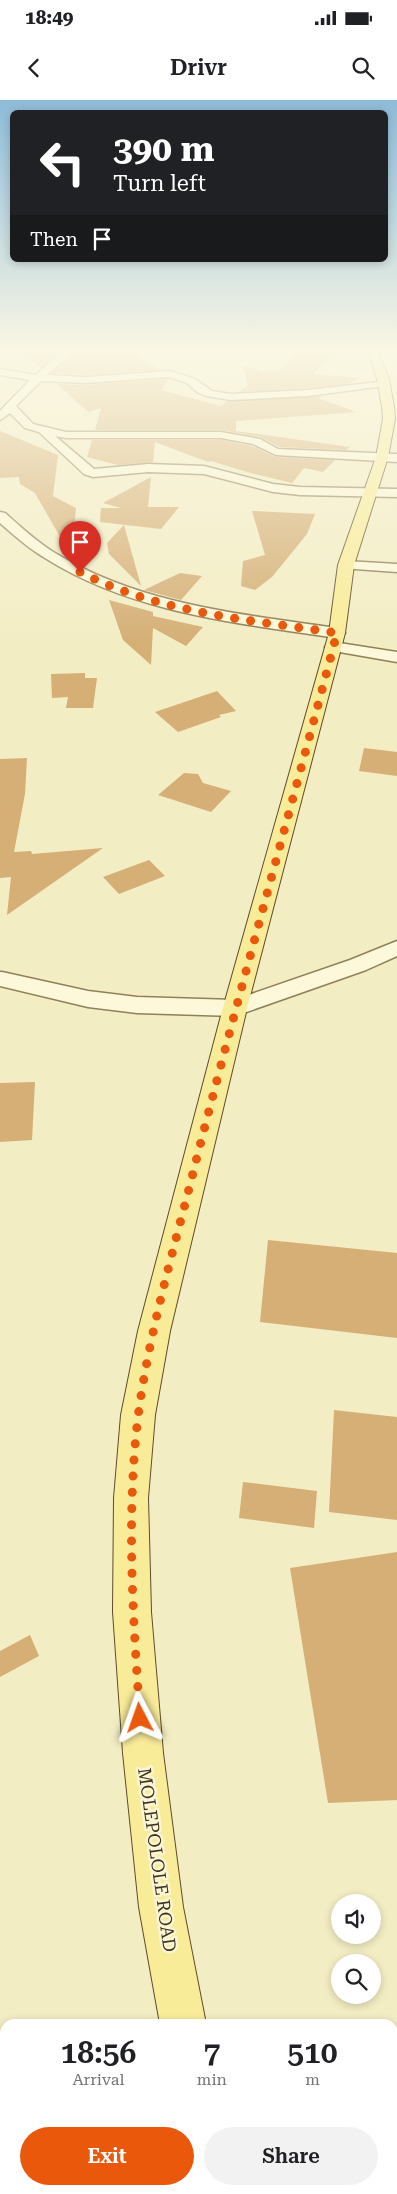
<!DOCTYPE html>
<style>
:root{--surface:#fff;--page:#f2f2f2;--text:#202124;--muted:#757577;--accent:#ea580c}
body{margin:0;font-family:"Roboto Serif",serif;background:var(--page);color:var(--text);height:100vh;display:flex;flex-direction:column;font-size:19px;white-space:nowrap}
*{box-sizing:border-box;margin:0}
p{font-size:16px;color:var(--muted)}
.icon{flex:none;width:28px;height:28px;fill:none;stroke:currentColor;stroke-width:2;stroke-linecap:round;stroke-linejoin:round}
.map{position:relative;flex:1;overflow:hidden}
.drawer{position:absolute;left:0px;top:1919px;width:398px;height:176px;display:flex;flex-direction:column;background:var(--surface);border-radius:15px 15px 0 0;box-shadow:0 2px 8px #0003}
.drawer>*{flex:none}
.hud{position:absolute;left:10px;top:10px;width:378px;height:152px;border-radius:8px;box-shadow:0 2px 8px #0003;background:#202124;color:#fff;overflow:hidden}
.tools{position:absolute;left:331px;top:1794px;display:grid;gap:10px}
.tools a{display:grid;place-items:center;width:50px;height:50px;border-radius:50%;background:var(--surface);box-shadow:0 2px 8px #0003;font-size:25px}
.pin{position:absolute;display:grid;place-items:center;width:42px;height:42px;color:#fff;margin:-51px -21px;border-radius:50% 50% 50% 0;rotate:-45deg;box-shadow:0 0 5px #0007}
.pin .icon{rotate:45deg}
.me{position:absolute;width:55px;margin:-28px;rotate:356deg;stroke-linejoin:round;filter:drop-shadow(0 0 4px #0008)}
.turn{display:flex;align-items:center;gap:18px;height:105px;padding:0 20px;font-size:22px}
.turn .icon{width:65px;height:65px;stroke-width:2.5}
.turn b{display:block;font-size:35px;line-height:42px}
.then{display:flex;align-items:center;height:48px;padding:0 20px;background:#0003;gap:10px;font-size:19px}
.eta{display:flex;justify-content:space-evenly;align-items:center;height:85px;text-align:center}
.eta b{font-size:30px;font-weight:600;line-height:35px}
.button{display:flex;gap:10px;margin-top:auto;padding:10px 20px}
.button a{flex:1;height:58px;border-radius:30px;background:var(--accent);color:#fff;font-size:20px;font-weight:600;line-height:58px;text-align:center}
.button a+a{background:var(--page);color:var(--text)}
.status{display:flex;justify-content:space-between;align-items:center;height:35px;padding:0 25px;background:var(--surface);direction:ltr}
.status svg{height:14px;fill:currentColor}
header{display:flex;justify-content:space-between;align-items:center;height:65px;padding:0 20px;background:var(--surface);font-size:22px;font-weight:600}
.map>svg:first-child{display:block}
</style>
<div class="status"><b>18:49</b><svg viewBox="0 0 49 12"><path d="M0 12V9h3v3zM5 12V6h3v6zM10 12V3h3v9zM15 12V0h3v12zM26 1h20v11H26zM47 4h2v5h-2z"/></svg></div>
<header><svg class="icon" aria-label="back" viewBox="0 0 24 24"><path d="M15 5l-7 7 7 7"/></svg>Drivr<svg class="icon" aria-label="search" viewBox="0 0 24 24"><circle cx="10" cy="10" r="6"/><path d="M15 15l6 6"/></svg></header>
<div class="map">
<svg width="397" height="2094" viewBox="0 0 397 2094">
<rect width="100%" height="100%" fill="#f3edc4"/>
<!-- building -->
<path fill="#d5af76" d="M23,251h37l-19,17z
M76,251h44l7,4 7,-1 26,16 -74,5 -34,-2z
M298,251l33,4 -18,19 46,4 -11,6 -40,4 -69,4 9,-7 -5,-20 21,7 3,-3 11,2z
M169,279l-8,11 60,16 6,-5 96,-5 -5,2 38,14 -120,9v10l114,16 -4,3 -67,-3 -19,-10 -39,-7h-126l6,-22 -13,4 -31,-28 29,1z
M0,331l58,24 -5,41 23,12 -5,48 -36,-63 -15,-9 -1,-7 -19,1z
M92,340h129l31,6 24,11 59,3 -12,12 -19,-4 -12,15 -45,-11 -36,-11 -3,1 -53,-20 -2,20 -35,3 -31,-8z
M151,377l-3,30h31l-18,22 -61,-7 1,-14h20l-18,-5z
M252,411l63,3 -8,20 -35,43 -17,13 -14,-4 2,-25 22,-6z
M124,425l17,61 -32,-32 -2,-11z
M180,473l22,3 -21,24 -37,-10z
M109,500l44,12v4l50,11 -17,19 -33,-18 -2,37 -28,-25z
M85,573v5h12l-4,30h-27l2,-11 -16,1 -1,-24z
M217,591l19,20 -17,4 2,2 -43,15 -23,-20z
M364,648l33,4v24l-38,-5z
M27,658l-2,36 -11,58 17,-1 1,3 71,-6 -96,67 4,-38 -11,1v-119z
M184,673l14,1 5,9 28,8 -20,21 -53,-17z
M149,760l16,16 -46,18 -16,-17z
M35,982l-3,58 -32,2v-59z
M268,1140l129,13v85l-137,-16z
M334,1310l63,7v103l-68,-8z
M243,1382l74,9 -3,37 -75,-10z
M397,1452v248l-69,3 -38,-235z
M30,1535l9,21 -39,21v-26z"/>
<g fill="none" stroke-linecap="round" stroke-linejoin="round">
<defs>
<path id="street" d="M63,251h11l-27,24 39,2 84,-6 25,8 17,12 19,3 77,-4 80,-9 1,2 -5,3 -76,10 -77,4 -25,-4 -9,-4 -10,-9 -18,-6 -83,6 -45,-2 -25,25 17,18 33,8h155l39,7 18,10 119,5v8l-121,-7 -23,-11 -32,-6h-155l-11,-2 39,33 54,-5 56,2 69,18 27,3 97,2v8l-97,-2 -27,-3 -69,-18 -56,-2 -55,5 -9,-3 -45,-42 -14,-4 -15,-15 -10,7v-9l30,-31 -30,-5v-6l36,6z
M0,412l5,1c16,14 32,29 50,40 86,52 185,61 282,75l8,5 -8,5c-100,-15 -205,-25 -292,-80 -17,-10 -31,-23 -45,-35z
M346,461l51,3v8l-56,-4 -2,-3z
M333,542l64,10v10l-69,-12 -3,-3z
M397,841v15l-31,14 -131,46 -98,-3 -49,-6 -88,-21v-14h2l86,19 49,6 97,3 116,-40z"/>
<path id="primary" d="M368,251h10l11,28 5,28 1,12 -7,38 -34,108 -9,68 -98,375 -77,323 -15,84 -7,83 3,114 12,141 20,154 23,117h-46l-21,-117 -16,-154 -10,-141 1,-114 7,-83 17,-84 85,-323 106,-375 9,-68 38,-108 7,-38 -1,-12 -5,-28z
M191,2090h50v4h-50z"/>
</defs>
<!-- street casing -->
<use href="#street" stroke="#908058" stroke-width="3"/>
<!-- primary casing -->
<use href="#primary" stroke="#5e4c2d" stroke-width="2"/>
<!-- street -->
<use href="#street" fill="#fcf8d9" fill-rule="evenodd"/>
<!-- primary -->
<use href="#primary" fill="#f9ec99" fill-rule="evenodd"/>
</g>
<!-- sky -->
<linearGradient id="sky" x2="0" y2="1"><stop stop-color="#8dbbd9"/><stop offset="0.46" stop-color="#faf7e4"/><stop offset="1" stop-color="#faf7e4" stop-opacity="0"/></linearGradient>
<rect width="397" height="544" fill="url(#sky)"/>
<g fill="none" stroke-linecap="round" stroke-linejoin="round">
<!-- route -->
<path stroke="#ea580c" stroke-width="9" stroke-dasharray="0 16.2" d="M80,472c79,41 170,48 257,61 -46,176 -96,352 -141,528 -21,85 -47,170 -58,256 -12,100 -5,201 2,301"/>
</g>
<g text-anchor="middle" stroke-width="5" stroke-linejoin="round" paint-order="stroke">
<!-- street labels -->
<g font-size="18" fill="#3e331e" stroke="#f9f5d5">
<text transform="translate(157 1760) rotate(82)" y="6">MOLEPOLOLE ROAD</text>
</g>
</g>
</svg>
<div class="tools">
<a><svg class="icon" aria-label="sound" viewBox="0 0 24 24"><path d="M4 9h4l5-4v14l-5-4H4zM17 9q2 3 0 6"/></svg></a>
<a><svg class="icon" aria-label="search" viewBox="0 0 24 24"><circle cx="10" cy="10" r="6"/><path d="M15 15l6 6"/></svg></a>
</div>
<div class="pin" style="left:80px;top:472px;background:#d93025"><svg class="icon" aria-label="arrive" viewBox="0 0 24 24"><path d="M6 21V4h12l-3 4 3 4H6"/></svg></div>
<svg class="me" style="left:140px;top:1618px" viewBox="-20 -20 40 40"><path d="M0-17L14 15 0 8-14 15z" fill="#ea580c" stroke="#fff" stroke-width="4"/></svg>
<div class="hud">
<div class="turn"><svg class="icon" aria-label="left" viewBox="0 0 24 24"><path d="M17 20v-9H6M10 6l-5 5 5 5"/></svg><div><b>390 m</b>Turn left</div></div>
<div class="then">Then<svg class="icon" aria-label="arrive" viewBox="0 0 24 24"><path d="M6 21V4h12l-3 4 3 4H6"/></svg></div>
</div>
<section class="drawer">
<div class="eta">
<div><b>18:56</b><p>Arrival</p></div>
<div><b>7</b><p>min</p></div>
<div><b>510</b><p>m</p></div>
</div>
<div class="button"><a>Exit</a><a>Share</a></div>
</section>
</div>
